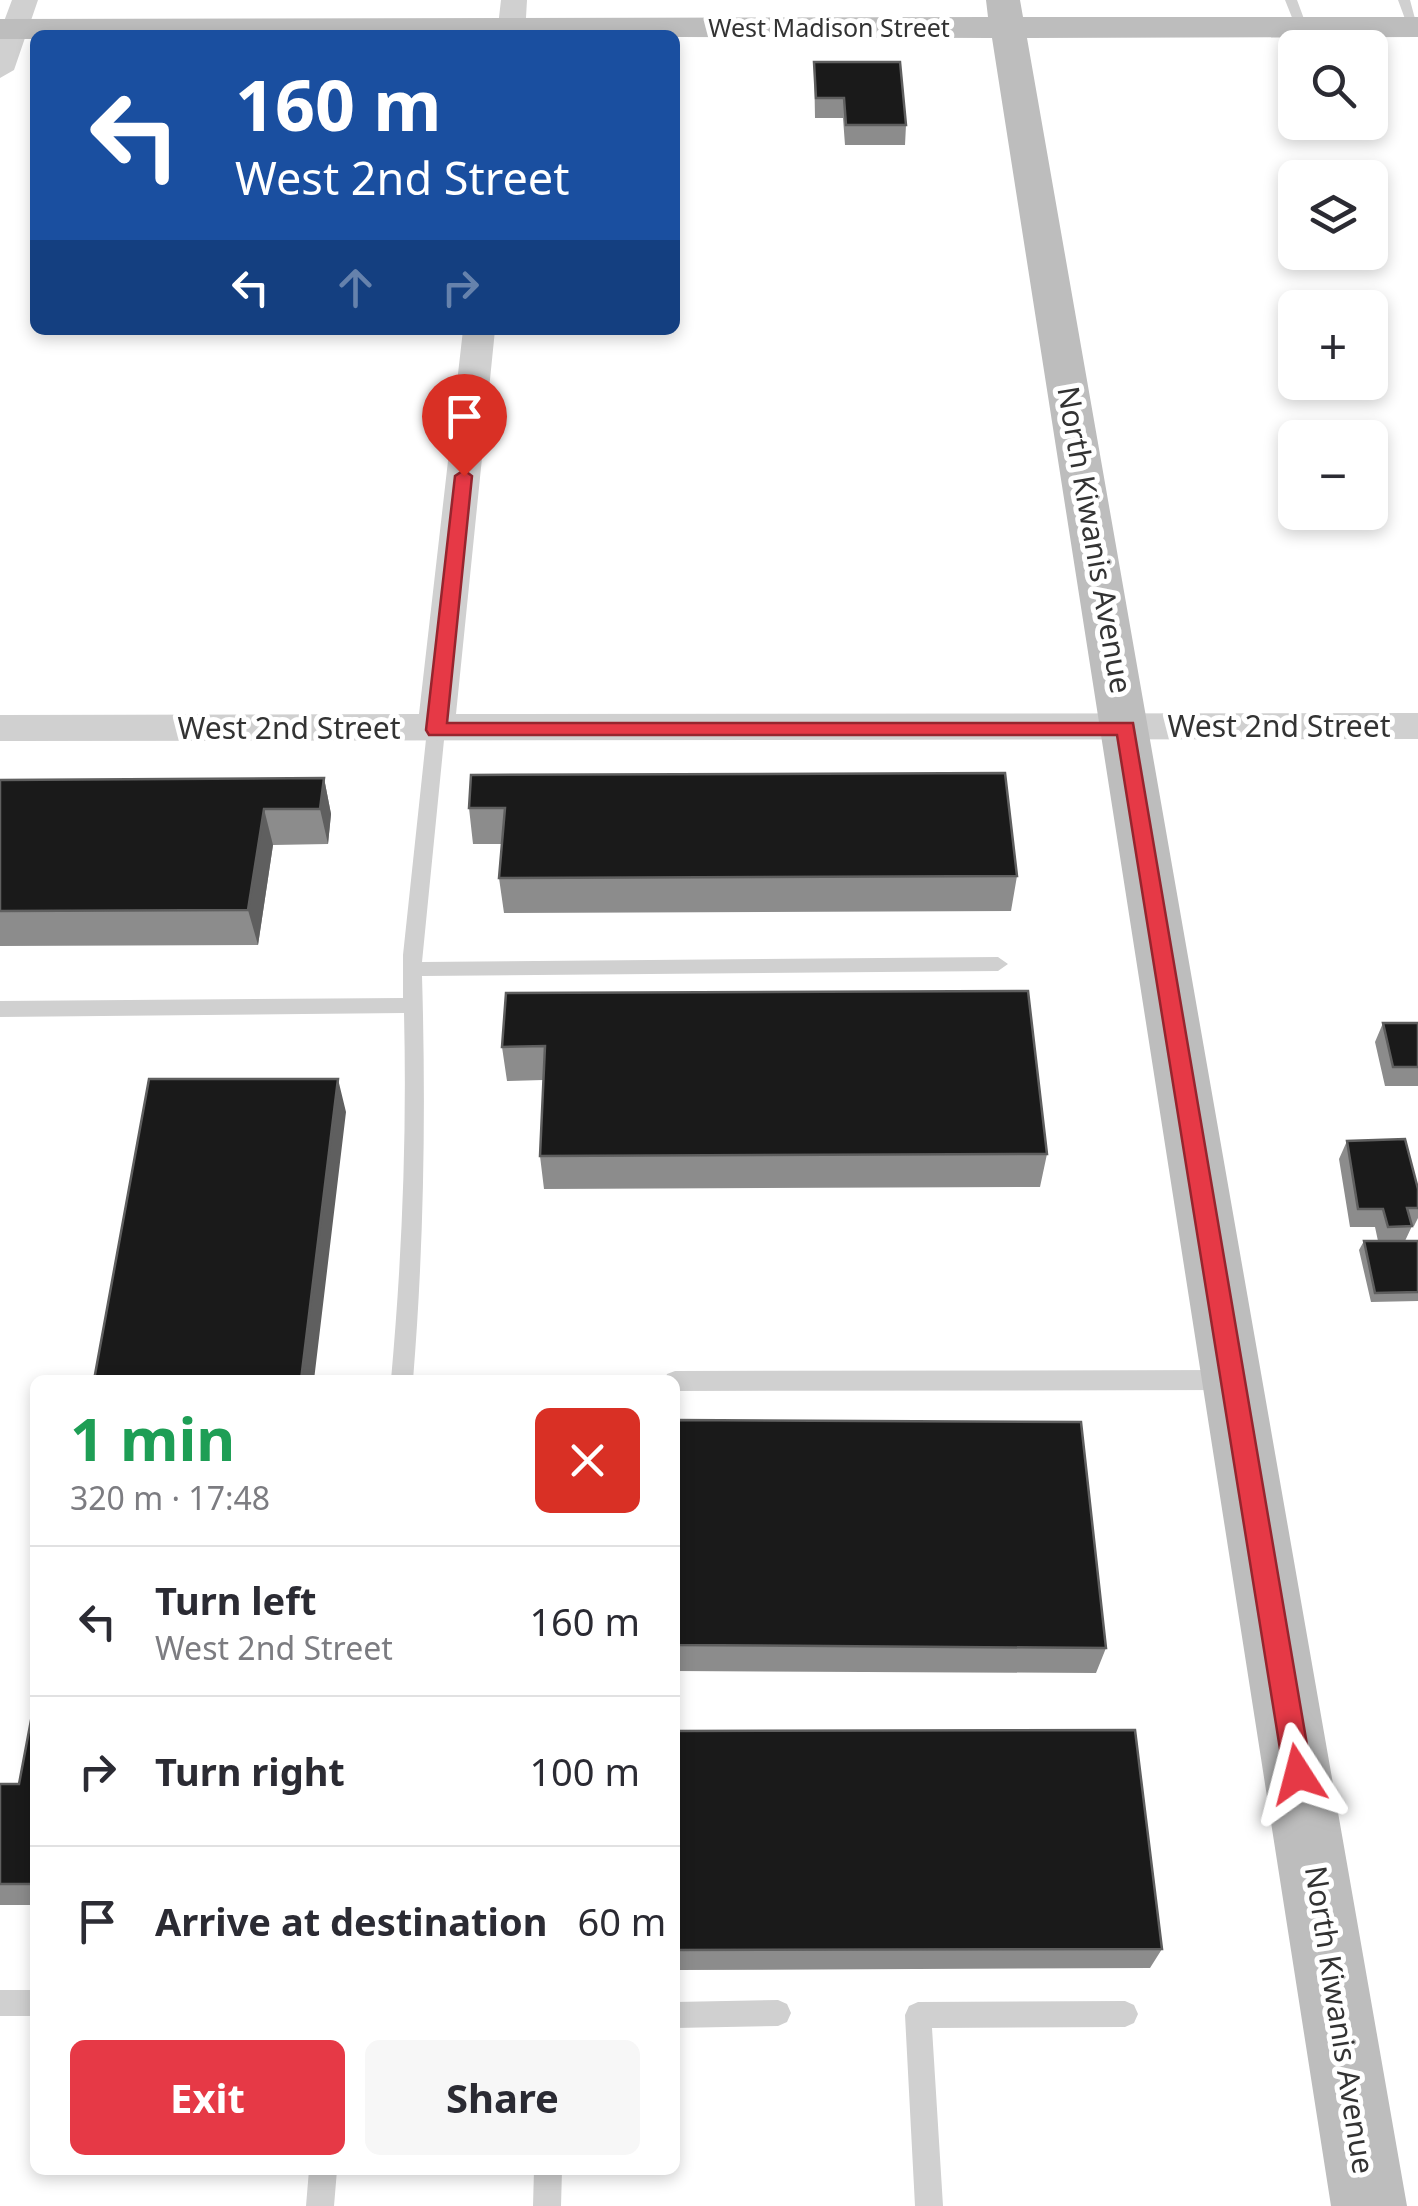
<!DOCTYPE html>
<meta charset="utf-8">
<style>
:root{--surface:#fff;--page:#f7f7f7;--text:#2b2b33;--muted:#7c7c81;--line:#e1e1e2;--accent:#e63946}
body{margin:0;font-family:"Noto Sans",sans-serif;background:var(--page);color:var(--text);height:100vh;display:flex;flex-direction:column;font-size:38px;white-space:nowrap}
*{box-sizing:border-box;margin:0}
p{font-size:32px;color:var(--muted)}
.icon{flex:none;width:55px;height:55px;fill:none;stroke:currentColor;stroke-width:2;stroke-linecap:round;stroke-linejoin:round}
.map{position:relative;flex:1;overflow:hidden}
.side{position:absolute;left:30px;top:1375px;width:650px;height:800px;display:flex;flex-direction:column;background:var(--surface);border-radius:15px;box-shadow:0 5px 15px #0003}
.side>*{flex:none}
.hud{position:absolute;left:30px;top:30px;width:650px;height:305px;border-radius:15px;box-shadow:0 5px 15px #0003;background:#1a4fa0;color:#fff;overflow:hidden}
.fabs{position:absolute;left:1278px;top:30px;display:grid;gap:20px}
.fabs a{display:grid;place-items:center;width:110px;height:110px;border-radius:15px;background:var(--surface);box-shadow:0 5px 15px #0003;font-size:50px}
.pin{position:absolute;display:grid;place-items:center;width:85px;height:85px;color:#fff;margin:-102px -42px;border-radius:50% 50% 50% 0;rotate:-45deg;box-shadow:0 0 10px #0007}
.pin .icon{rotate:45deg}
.me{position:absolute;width:110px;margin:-55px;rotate:351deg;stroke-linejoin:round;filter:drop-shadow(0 0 8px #0008)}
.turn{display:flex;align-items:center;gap:35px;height:210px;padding:0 40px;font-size:45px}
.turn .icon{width:130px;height:130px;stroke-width:2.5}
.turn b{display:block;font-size:70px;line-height:85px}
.lanes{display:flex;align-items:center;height:95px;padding:0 40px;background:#0003;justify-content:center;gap:50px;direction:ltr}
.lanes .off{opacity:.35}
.round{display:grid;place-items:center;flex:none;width:105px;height:105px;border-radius:15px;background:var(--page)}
.headline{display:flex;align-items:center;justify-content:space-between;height:170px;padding:0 40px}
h1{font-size:60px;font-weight:700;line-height:75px;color:#1e9e55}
.cta{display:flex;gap:20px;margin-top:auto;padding:20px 40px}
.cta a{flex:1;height:115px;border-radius:15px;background:var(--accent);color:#fff;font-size:40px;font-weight:700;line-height:115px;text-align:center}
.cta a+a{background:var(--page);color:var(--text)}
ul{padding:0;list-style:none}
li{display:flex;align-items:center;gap:30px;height:150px;padding:0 40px;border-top:2px solid var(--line)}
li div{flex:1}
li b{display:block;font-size:38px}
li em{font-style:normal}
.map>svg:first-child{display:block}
</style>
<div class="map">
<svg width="1418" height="2206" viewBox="0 0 1418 2206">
<rect width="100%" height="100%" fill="#fff"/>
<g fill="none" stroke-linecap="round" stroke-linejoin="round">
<!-- service -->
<path fill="#d0d0d0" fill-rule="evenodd" d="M1285,0h12l10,27 -2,3h-8z
M1398,0h12l8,30 -10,-3z
M436,724l9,6 -23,232 576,-5 10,7 -10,7 -576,5c4,135 2,269 -9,404h-22c11,-122 16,-244 13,-367l-404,4v-16l403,-3v-43l24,-225z
M1228,1370l8,3 3,7 -3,7 -8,3 -553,1v-11h-10l2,-6 8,-3z
M0,1990h35v26h-35z
M778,2000l9,4 4,9 -4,9 -9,4 -103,2v-26z
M1125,2001l9,4 4,9 -4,9 -9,4 -193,1 11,178h-28l-10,-191 4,-9 9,-4z
M309,2170h28l-3,36h-28z
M534,2170h28l-1,36h-28z"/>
<!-- minor -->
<path fill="#d0d0d0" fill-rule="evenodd" d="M12,0h26l-24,70 -14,8v-46z
M501,0h26l-2,35h-28z
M463,330h32l-39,384 962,-1v26l-1418,2v-26l419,-1z"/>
<!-- secondary -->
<path fill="#bdbdbd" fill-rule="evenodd" d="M986,0h34l3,17h395v20l-391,1 380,2168h-76l-339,-2168 -957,-3v4h-35v-20l988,-2z"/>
</g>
<!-- wall -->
<path fill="#8c8c8c" d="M814,62l92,63 -1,20h-60l-2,-27h-28z
M471,775l546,101 -6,35 -507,2 -5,-35 3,-34h-29l-4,-36z
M324,778l7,36 -3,30 -55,1 -15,100 -258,1v-166z
M506,993l541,161 -7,33 -496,2 -4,-33 3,-76 -36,1 -5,-34z
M1383,1023h35v63h-33l-10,-44z
M1347,1141l71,48v29l-4,8h-2l-7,15h13v60l-47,1 -12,-52 5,-9h14l-3,-14h-25l-11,-68z
M675,1420l431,228 -10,25 -421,-2z
M35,1699v206h-35v-121h19z
M675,1731l487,218 -12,19 -475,2z"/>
<!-- shaded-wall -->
<path fill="#5f5f5f" d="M324,778l7,36 -3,30 -8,-35z
M264,809l9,36 -15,100 -10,-35z
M338,1079l8,33 -32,268h-13z"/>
<!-- building -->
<path fill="#1a1a1a" stroke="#5f5f5f" stroke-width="2.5" d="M814,62h86l6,63h-60l-2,-27h-28z
M1005,773l12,103 -518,2 6,-70h-36l2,-33z
M324,778l-4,31h-56l-16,101 -248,1v-131z
M1028,991l19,163 -507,2 5,-110 -43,1 4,-54z
M1383,1023h35v44h-25z
M149,1079h189l-37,301h-207z
M1405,1139l13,50v19h-11l5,18 -24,1 -5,-18h-25l-11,-68z
M1364,1241h54v51l-43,1z
M675,1420l406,2 25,226 -431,-3z
M35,1699v185h-35v-100h19z
M1135,1730l27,219 -487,1v-219z"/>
<!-- route -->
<path fill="#e63946" stroke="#96252e" stroke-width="2.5" d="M464,470l8,6 -25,247h686l179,1051 -4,10 -10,4 -10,-4 -4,-10 -167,-1039h-688l-3,-5 29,-254z"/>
<g text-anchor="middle" stroke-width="10" stroke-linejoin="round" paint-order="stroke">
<!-- far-street labels -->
<g font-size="25" fill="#333" stroke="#fff">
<text x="829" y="37">West Madison Street</text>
</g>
<!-- street labels -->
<g font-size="30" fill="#333" stroke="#fff">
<text transform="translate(1094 540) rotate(80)" y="10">North Kiwanis Avenue</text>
<text x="1279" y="737">West 2nd Street</text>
<text x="289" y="739">West 2nd Street</text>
<text transform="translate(1339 2020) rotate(81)" y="10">North Kiwanis Avenue</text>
</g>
</g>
</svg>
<div class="fabs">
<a><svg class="icon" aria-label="search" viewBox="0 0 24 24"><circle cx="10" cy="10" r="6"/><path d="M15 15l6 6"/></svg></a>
<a><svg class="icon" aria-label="layers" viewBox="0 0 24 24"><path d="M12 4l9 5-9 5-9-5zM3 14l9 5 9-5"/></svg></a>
<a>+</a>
<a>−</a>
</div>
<div class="pin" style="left:464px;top:476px;background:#d93025"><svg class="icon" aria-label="arrive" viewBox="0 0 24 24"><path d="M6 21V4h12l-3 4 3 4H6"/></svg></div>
<svg class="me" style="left:1298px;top:1774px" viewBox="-20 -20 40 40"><path d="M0-17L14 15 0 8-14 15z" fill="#e63946" stroke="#fff" stroke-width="4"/></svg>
<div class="hud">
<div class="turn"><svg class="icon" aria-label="left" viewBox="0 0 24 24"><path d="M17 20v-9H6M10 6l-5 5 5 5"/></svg><div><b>160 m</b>West 2nd Street</div></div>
<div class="lanes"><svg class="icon" aria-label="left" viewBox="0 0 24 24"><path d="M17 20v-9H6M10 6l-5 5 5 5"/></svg><svg class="icon off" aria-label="ahead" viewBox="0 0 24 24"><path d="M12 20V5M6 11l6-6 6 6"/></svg><svg class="icon off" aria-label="right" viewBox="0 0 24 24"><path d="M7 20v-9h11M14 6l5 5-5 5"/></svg></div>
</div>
<section class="side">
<div class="headline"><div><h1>1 min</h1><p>320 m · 17:48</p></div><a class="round" style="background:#d93025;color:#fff"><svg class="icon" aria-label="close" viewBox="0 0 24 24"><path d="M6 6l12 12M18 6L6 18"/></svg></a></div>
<ul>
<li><svg class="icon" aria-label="left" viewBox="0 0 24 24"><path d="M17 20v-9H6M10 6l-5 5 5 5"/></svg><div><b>Turn left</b><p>West 2nd Street</p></div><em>160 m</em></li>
<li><svg class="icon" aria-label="right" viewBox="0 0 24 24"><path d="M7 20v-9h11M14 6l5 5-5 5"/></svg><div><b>Turn right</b></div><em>100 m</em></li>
<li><svg class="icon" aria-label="arrive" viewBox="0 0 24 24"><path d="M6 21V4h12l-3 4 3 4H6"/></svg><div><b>Arrive at destination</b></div><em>60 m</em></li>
</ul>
<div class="cta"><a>Exit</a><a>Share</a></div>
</section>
</div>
